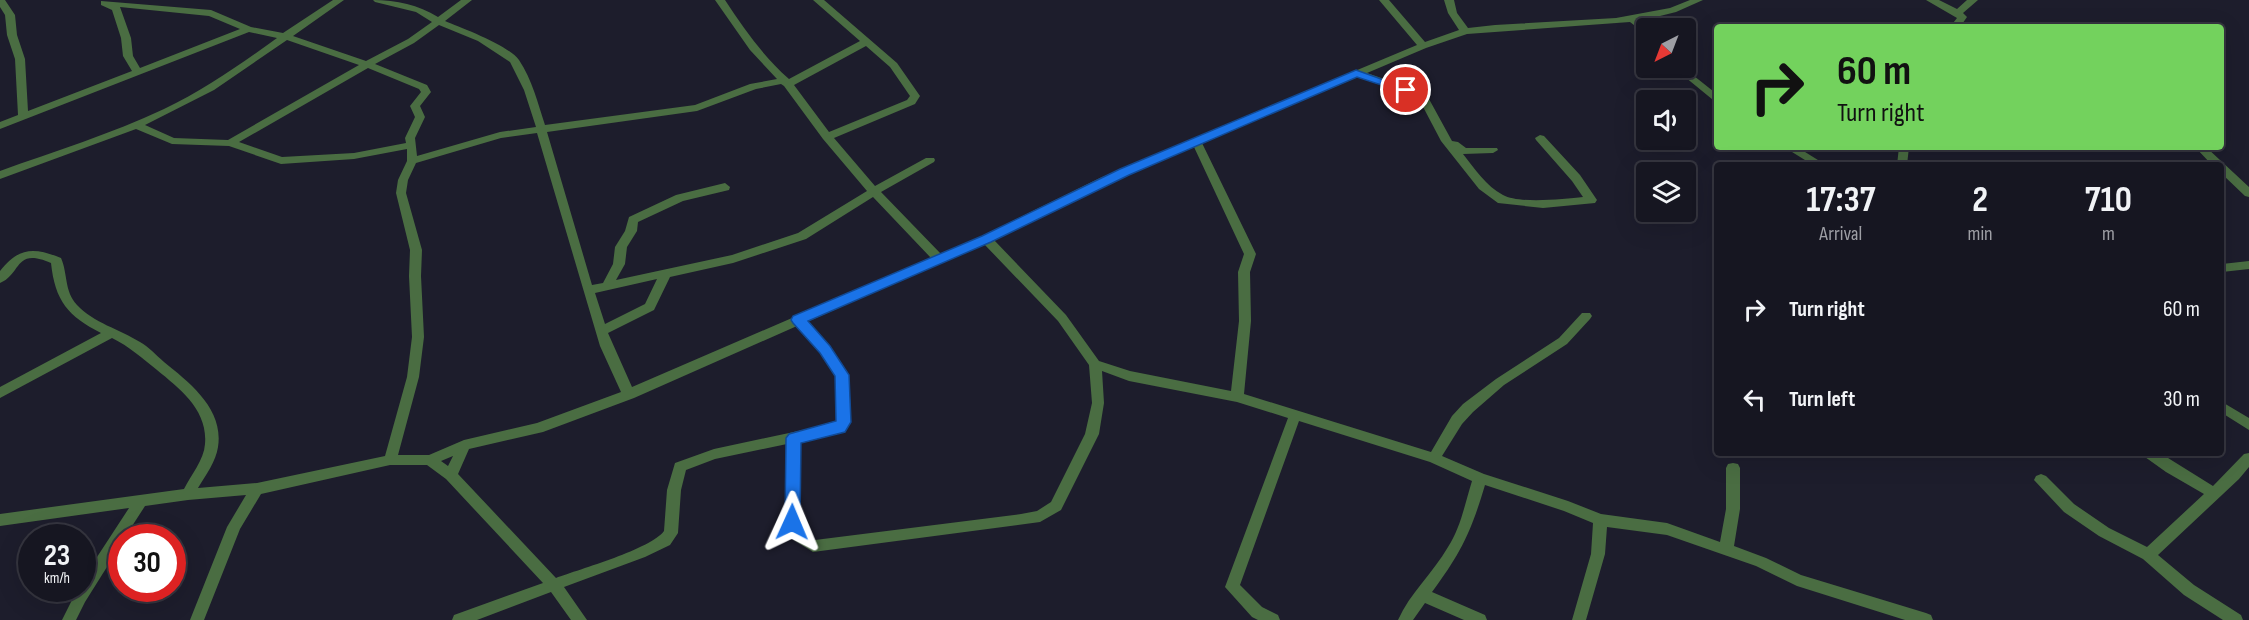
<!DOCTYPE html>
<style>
:root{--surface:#161621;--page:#1f1f2a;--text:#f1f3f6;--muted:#9e9fa5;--line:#35353f}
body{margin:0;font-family:"Sofia Sans Condensed",sans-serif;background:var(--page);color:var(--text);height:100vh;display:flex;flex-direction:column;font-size:22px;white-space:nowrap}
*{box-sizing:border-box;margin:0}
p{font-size:20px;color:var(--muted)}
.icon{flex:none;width:33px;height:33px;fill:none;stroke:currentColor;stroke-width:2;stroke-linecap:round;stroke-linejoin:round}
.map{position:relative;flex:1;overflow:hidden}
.side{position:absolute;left:1714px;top:162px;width:510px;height:294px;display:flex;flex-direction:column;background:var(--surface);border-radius:6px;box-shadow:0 6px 24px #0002,0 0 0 2px var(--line)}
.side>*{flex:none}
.hud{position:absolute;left:1714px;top:24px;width:510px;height:126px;border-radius:6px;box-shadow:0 6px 24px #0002,0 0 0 2px var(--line);background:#73d25d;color:#111;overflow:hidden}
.needle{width:39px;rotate:222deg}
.controls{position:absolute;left:1636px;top:18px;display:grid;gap:12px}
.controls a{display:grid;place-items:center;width:60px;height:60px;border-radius:6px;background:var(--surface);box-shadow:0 6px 24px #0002,0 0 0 2px var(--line);font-size:30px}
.speed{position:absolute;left:18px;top:524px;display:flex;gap:12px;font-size:30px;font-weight:700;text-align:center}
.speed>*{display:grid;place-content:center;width:78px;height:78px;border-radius:50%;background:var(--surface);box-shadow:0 6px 24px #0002,0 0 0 2px var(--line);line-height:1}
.speed small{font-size:15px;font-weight:400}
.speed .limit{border:9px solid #d22;background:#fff;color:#111}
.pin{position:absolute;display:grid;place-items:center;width:51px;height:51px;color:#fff;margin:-26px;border:3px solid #fff;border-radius:50%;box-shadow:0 2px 6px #0007}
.me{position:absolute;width:66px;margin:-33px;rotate:1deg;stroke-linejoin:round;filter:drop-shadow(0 0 4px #0008)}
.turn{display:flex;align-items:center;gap:21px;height:126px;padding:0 24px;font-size:27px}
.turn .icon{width:78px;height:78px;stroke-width:2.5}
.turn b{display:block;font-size:42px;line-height:51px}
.eta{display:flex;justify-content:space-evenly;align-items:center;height:102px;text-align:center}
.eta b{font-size:36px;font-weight:700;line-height:42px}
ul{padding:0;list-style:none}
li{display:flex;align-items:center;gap:18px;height:90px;padding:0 24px}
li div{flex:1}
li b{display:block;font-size:22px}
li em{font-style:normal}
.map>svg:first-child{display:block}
</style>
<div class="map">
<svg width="2249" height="620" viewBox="0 0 2249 620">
<rect width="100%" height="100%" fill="#1d1d2c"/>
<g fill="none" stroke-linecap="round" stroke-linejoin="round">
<!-- minor -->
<path fill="#4a6d42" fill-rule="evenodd" d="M0,0h5l10,15 2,20 8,24 3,52 104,-40 -9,-15 -2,-18 -9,-28 -11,-5v-4l110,9 40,17 32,6 50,-33h11l-51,36 73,25 42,-22 24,-17 -16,-10 -41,-10 -2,-2c24,0 45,5 65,17l23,-17h11l-27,21c17,7 63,24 74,39 13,19 19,44 26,65l150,-20 55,-21 27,-5 -27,-29 -35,-50h10c19,29 38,56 64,79l71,-38 -47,-41h11l73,63 23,33 -5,8 -81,34 41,48 51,-28h8l1,2 -1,2 -53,30 60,62 41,-18 120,-59 315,-132 -38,-45h10l36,42 34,-12 -11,-17 -4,-13h10l3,13 11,15 27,-3 121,-7 54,-10 20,-8h13l-27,12 -36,9 9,7h-2v7l-17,-13 -163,12 -41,14 -59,25 43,15 19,11 23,42 6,1 8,6h31l1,2 -5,3 -30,1c12,15 23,32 40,41 16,9 61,4 80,2l-11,-16 -36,-41 -1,-2 5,-3 4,1 36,39 17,25 -2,3 -52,5 -45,-5 -19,-14 -38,-48 -20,-38 -19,-11 -44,-15 -156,66 54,111 -6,18 1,49 -7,73 187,58 21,-36 11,-12 33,-25 63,-41 23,-25h8l2,3 -2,3 -23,25 -63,41 -31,27 -11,12 -20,32 42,18 84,27 33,13 66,9 53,19 6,-33v-41l2,-4 5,-1 5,1 2,4v41l-6,37 32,12 35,17 125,38 5,2 2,5h-28l-108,-34 -41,-20 -89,-31 -60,-8 -2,27 -19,66h-14l19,-66 2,-31 -29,-12 -79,-26c-14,47 -24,68 -53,107l53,23 2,5h-23l-39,-17 -12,17h-15c12,-27 35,-47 50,-73 13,-20 17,-44 24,-66l-42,-19 -131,-41 -59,164 22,22 16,8 2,5h-22l-6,-3 -27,-30 63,-169 -51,-16 -108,-21 -27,-10 2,32 -5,31 -38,76 -21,12 -227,30 -19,-12 -8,-18 1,-78 -72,15 -29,11 -5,20 -3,43 -8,12 -25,12 -81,30 23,33h-16l-20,-28 -74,28h-25l2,-5 89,-32 -97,-104 -19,-14h-37l-129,29 -21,35 -36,91h-14l37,-93 19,-32 -58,5 -43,6 -20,31h-3v6l-37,59 -9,18h-14l16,-32h4v-8l47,-72 -129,18v-12l184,-25c7,-14 20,-29 21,-45 3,-34 -25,-55 -48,-74 -15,-12 -27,-23 -45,-32l-112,60v-11l101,-54c-33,-17 -46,-32 -50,-70 -37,-16 -29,11 -51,20v-12c19,-24 34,-24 61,-13 7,16 3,33 16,47 17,18 42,24 63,37 9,5 16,13 24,20 26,21 60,47 54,85 -2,14 -12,28 -20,41l59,-5 128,-27 22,-79 5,-40 -3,-61 1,-26 -14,-57 2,-13 9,-19v-12l-53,10 -73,5 -52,-18 -57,-2 -36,-15 -136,50v-8c55,-20 111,-37 164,-62 40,-19 77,-45 113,-71l-28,-6 -249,97v-7l18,-7 -3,-56 -8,-24 -2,-20 -5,-8zM120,7l89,9 31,13 -100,39 -7,-12 -2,-18zM439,25l39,16 32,21 14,28 12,37 -36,5 -83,24 -2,-18 10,-21 -5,-11 11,-14 -4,-7 -52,-21 39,-21zM287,40l72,25 -131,75 -54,-2 -29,-13 69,-35zM866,46l24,21 20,29 -3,4 -78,32 -35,-47zM368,68l51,21 2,3 -11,14 5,11 -10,21 1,5 -52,10 -72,4 -43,-15zM781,84l3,2 39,53 44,52 -69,42 -66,22 -116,25 9,-16 2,-17 10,-16 1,-9 45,-21 46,-11 1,-3 -5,-4 -49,12 -47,22 -4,14 -10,16 -2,17 -10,19 -11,2 -45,-153 150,-21 59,-22zM537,133l63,213 21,46 -84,31 -73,17 -35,15h-31l21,-78 5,-40 -3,-61 1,-26 -16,-57 2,-13 8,-17 85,-25zM1194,147l50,107 -6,18 1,49 -8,70 -101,-20 -31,-10 -33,-46 -72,-75 116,-57zM873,197l58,61 -131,57 -6,1 -2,2 -160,69 -24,-54 46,-23 16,-33 63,-14 73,-24zM984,244l74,77 31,44 3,38 -7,31 -34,68 -14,9 -16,3 -206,26 -11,-8 -4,-10 1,-81 44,-10 5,-9 -2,-47 -19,-28 -22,-25zM657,279l-12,25 -40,20 -10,-31zM797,326l24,27 15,23v47l-122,26 -39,14 -8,27 -3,41c-13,18 -84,38 -108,47l-98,-104 11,-25 74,-17 91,-34zM453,456l-5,10 -7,-5z
M1926,0h13l18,9 10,-9h11l-15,13 4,4 -7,10h-10l7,-9z
M1674,68h10l34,27v9z
M1784,147h13l29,18h-13z
M1899,147h10l-2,18h-10z
M2195,147h11l43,40v10l-4,-1 -23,-22v-9h-10z
M2249,261v8l-27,3v-8z
M2222,402l27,16v12l-27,-17z
M2143,453h17l53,33 31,-32 5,-1v14l-10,12 -81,76 36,30 47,30 2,5h-20l-39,-25 -41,-36 -44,-23 -35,-24 -30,-32 2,-4 5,-2 5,2 28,28 35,24 38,19 57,-53 -38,-22 -21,-15z"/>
</g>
<!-- route -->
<path fill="#1a73e8" stroke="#114b97" stroke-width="1.5" d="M1356,70l56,20 -6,3 -49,-16 -228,98 -138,67 -183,79 22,25 19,29 2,47 -6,10 -44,11 -1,79 -2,4 -6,2 -5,-2 -2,-4 1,-84 3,-4 47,-13 -1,-45 -15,-23 -27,-30 -2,-3 2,-4 189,-80 138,-67z"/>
</svg>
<div class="controls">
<a><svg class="needle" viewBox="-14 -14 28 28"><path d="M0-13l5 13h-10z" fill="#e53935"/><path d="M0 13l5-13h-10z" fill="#9e9fa5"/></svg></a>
<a><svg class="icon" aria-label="sound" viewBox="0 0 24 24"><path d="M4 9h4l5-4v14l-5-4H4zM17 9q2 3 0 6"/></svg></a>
<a><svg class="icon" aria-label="layers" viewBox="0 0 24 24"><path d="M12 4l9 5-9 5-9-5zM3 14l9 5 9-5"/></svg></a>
</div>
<div class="speed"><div>23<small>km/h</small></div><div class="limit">30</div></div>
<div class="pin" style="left:1406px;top:90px;background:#d93025"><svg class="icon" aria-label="arrive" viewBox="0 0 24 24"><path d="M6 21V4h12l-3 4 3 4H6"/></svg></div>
<svg class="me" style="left:792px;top:522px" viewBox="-20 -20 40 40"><path d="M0-17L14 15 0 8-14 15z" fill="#1a73e8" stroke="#fff" stroke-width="4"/></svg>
<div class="hud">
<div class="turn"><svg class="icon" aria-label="right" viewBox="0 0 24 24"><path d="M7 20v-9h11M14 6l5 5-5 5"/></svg><div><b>60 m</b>Turn right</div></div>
</div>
<section class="side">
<div class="eta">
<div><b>17:37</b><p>Arrival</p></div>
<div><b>2</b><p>min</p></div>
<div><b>710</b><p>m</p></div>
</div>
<ul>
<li><svg class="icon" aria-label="right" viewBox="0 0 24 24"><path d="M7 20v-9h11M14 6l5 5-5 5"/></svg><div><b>Turn right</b></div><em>60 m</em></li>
<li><svg class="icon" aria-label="left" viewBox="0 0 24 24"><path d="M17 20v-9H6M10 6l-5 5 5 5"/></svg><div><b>Turn left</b></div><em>30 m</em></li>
</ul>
</section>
</div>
